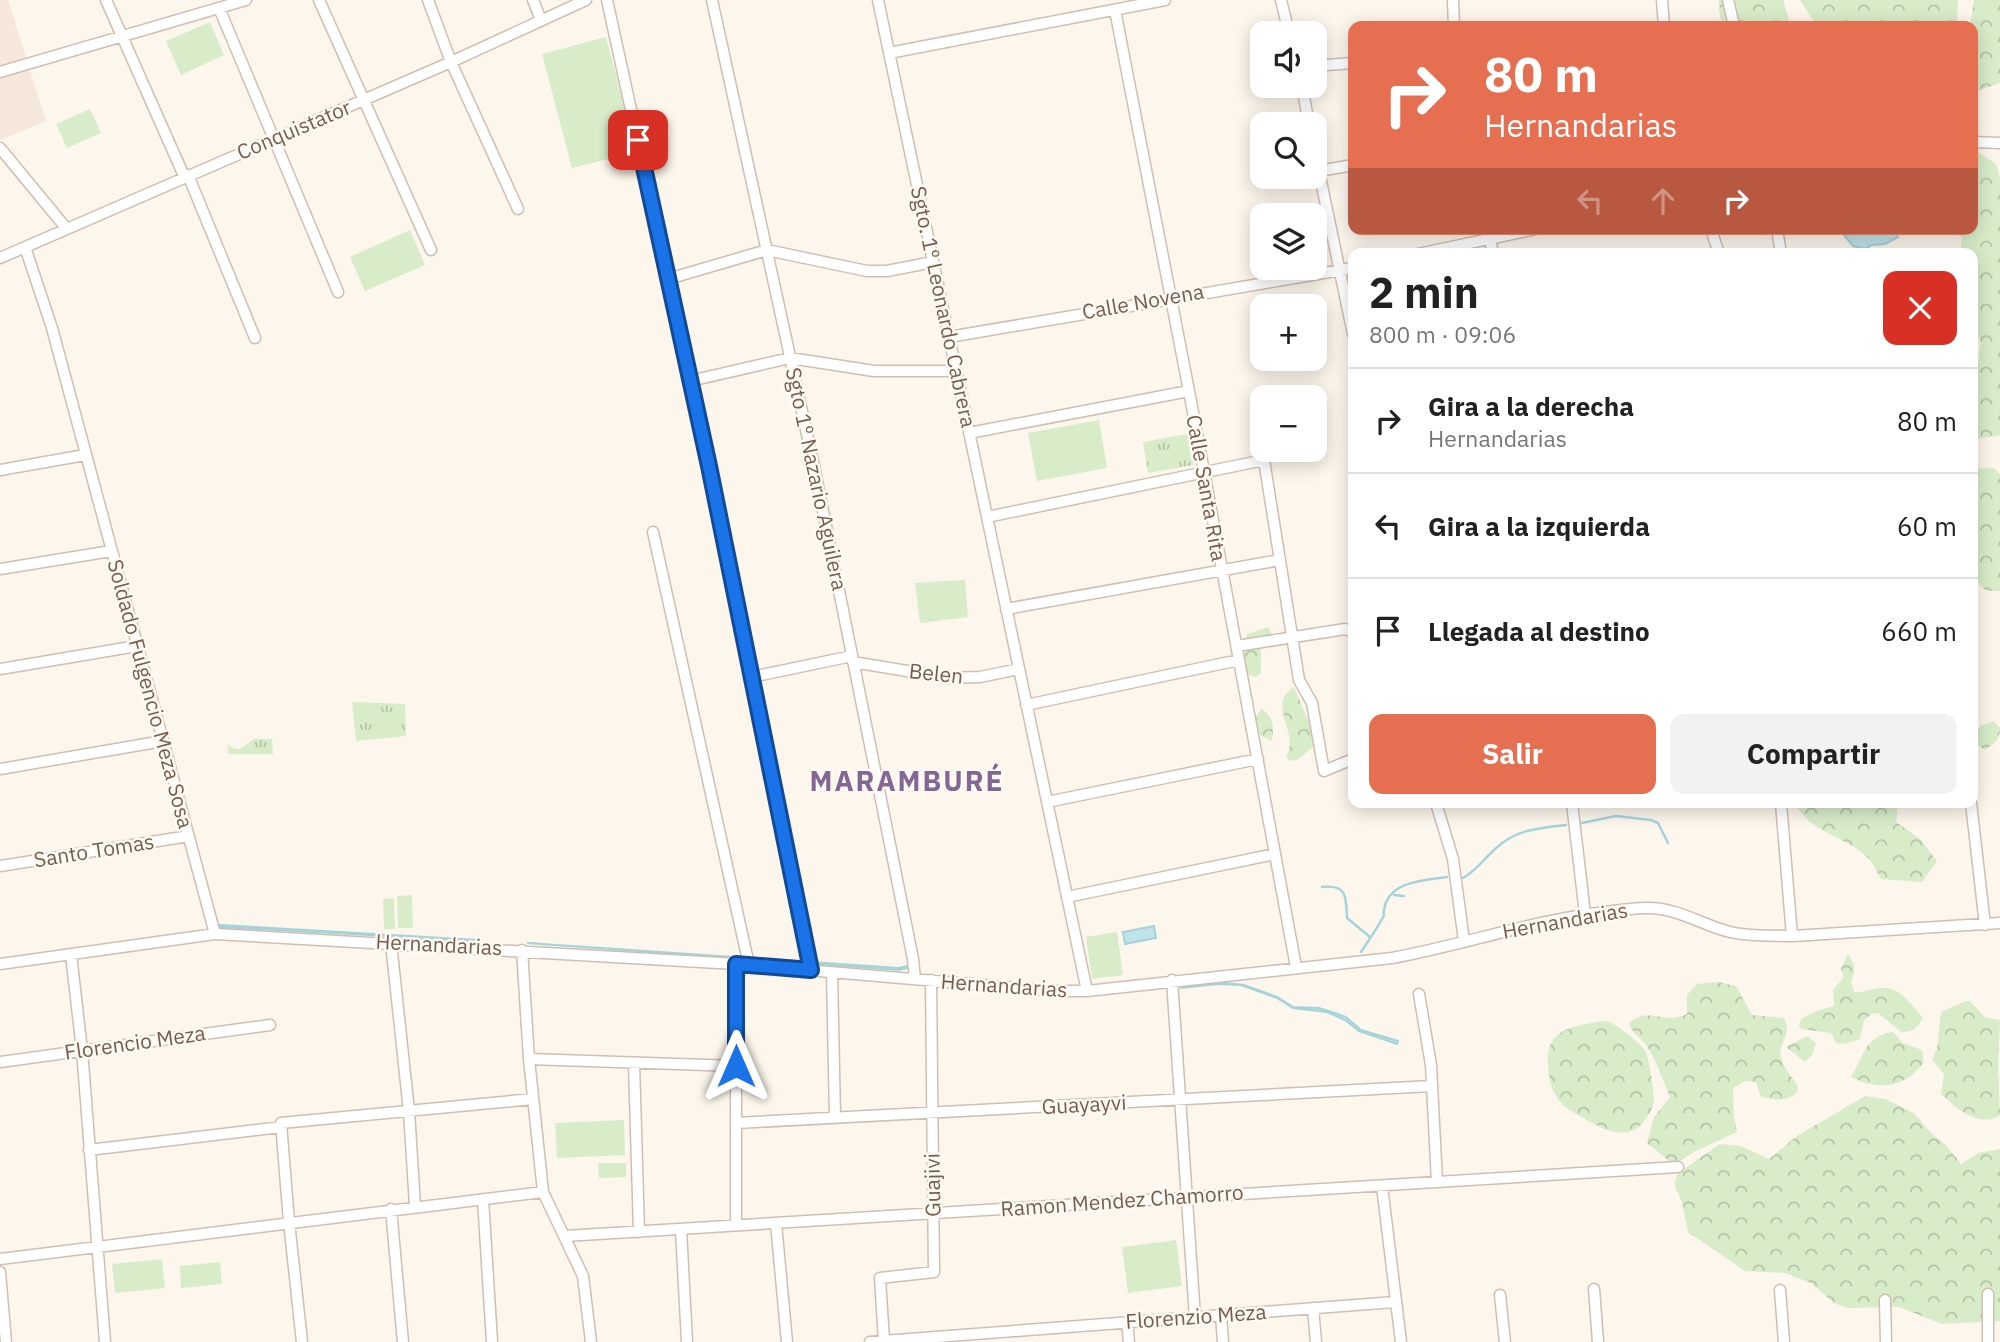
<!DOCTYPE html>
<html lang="es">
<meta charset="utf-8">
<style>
:root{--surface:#fff;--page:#f2f2f2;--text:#222;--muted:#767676;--line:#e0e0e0;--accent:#e76f51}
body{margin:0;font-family:"IBM Plex Sans",sans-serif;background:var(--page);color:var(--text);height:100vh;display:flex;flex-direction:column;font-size:26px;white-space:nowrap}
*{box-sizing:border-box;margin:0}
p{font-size:23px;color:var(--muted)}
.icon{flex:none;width:38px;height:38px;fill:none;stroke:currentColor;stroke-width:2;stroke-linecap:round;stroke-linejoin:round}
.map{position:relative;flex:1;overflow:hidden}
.drawer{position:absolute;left:1348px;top:248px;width:630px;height:560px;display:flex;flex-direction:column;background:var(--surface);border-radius:14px;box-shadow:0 4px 18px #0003}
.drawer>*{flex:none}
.top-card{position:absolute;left:1348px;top:21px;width:630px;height:214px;border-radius:14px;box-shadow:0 4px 18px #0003;background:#e76f51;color:#fff;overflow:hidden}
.tools{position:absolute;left:1250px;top:21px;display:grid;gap:14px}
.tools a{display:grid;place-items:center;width:77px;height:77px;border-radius:14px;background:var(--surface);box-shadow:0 4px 18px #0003;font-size:35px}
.pin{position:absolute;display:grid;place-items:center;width:60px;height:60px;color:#fff;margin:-30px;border-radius:14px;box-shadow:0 4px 10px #0006}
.me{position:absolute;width:77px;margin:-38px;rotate:0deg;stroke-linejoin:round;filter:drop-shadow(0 0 5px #0008)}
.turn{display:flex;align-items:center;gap:24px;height:147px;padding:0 21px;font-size:32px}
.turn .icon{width:91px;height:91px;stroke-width:2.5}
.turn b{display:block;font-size:49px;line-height:60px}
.lanes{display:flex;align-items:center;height:66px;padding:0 21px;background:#0003;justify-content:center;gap:35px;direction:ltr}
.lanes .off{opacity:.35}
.round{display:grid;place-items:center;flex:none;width:74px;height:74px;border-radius:14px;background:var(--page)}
.summary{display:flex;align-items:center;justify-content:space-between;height:119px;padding:0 21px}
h1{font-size:42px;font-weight:700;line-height:52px}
.button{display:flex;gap:14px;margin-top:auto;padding:14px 21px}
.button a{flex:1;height:80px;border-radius:14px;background:var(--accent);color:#fff;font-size:28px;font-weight:700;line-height:80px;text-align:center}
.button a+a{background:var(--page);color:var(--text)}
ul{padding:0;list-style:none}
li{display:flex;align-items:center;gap:21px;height:105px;padding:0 21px;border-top:2px solid var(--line)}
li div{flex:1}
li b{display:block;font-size:26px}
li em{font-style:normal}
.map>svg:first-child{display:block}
</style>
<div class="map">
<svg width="2000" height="1342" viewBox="0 0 2000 1342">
<defs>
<pattern id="forest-crowns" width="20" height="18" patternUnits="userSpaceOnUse" patternTransform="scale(1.75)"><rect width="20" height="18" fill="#d8ecc9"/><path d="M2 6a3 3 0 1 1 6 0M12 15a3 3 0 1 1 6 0" fill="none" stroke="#b4c2a5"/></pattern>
<pattern id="park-tufts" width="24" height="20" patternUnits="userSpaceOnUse" patternTransform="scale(1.75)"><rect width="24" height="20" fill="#d8ecc9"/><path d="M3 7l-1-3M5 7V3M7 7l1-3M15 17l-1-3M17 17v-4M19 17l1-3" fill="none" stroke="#b4c2a5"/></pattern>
</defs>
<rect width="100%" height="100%" fill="#fdf6ec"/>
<!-- residential -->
<path fill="#f5e8da" d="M0,0h8l38,121 -46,19z"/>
<!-- forest -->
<path fill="url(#forest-crowns)" d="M1719,0h64l8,26h-67l-4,-8z
M1800,0h158l-1,26h-140z
M1974,0h26v83l-23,8 -5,-28v-37h-2z
M1972,148l24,16 4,13v258l-28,5v-62l5,-8 4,-27 -9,-24v-65h-12l2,-16 -6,-9h16z
M1994,468l6,6v117h-14l-14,-15v-20l4,-11 -4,-9v-67z
M1268,627l5,9 -4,6 -8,6v25l-6,4 -10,-3 -4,-11 6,-29z
M1294,687l19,45v15l-16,13 -7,1 -4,-5c15,-21 -21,-52 8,-69z
M1261,709c13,7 13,18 11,32l-12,-6 -7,-12z
M1994,721l6,7c0,12 -5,15 -15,22l-12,-9 7,-15z
M1795,803h103l-2,19 24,17 17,22 -15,21 -41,-3c-4,-7 -9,-18 -15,-23 -21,-20 -58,-24 -71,-53z
M1848,954c7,9 8,17 3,27l3,11c11,1 18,-4 29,-4 17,-1 30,18 40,30 -5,9 -10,14 -22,14l-23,-19h-5l-9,7 -4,19 -16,5 -8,-1 -5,-10 -29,-4 -3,-3 2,-7 15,-8 18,-5 -1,-16 11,-13 -3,-8z
M1718,982l18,4 16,29 32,3c10,19 -9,25 -2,43 3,9 11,17 16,25l-1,6c-10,11 -23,7 -36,5l-5,-15 -10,-1 -13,7 1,29 3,15 -43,20 -20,13 -27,-22 7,-26 16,-20c-8,-18 -13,-36 -24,-52 -6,-8 -15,-13 -17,-22 23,-18 32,3 58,-9v-19l10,-11z
M1966,1001h4l16,17 14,2 -2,45 2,50c-21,14 -44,-7 -59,-21l3,-20 -12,-14 5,-11 4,-37z
M1606,1021c9,2 32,20 38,28 5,5 10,44 10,52 -1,6 -5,14 -9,19 -17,25 -46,7 -65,-4 -6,-4 -14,-7 -18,-12 -11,-12 -13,-24 -14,-39 -4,-37 28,-40 58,-44z
M1893,1032l10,11 19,7 2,12c-18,26 -46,29 -73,15 13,-21 13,-40 42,-45z
M1807,1036l9,7 -4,12 -7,7 -19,-15z
M1865,1096l20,3 29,14 17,20 16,13 14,18 17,-11 22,-4v172l-58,3 -43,-17 -52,1 -13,-5 -23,-20 -26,-10 -40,-2 -57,-39 -6,-30 -8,-18 4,-11 42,-29 20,2 29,13 28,-23z"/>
<!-- park -->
<path fill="url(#park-tufts)" d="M1188,434l5,31 -45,8 -5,-31z
M352,702l53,2 1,32 -50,5z
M254,739h18l1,15h-44l-2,-10 5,4 8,1z"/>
<!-- pitch -->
<path fill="#d8ecc9" d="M210,22l14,33 -43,20 -15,-34z
M606,37l30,115 -64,16 -30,-114z
M90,109l11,24 -34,15 -11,-24z
M410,230l15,35 -60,26 -15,-34z
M1099,420l8,48 -70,13 -9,-48z
M965,580l3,37 -48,6 -5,-40z
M412,895l1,33h-15l-1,-32z
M394,898l1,31h-11l-1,-30z
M1117,932l6,43 -31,4 -6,-42z
M624,1120l1,35 -68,3 -2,-35z
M598,1163h28v14l-27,1z
M1176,1240l6,46 -54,7 -6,-46z
M162,1259l3,29 -50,5 -3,-29z
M220,1262l2,22 -41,4 -1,-22z"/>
<!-- water -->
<path fill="#bfe3e8" stroke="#a5d3da" stroke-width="2" d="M1845,229h50l3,8 -13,7 -14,1 -5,4 -13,-3 -10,-12z
M220,925l257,15v1l-257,-14z
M1154,926l2,12 -31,6 -2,-12z
M527,943l372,25 8,-2v2l-8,2z
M1217,982l27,3 33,12 16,10 26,1 19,6 8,3 15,13 37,11 -1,3 -38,-13 -14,-11 -18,-8 -34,-4 -16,-10 -36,-13 -23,-1 -38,4z"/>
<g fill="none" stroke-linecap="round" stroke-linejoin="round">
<!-- stream -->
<path stroke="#a5d3da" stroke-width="2.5" d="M1582,823l34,-7 35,4 7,3 10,20
M1463,878c14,-8 21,-19 32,-29 21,-20 44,-21 71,-24
M1322,887c26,-3 24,11 25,31l23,19
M1394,895l10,1
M1361,952c4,-6 22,-33 23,-37 0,-1 -1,-3 0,-5 4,-29 41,-30 63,-33"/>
<defs>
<path id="minor" d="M106,0l78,176
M319,0l112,250
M428,0l23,62 67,147
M533,0l8,20
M607,0l102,466 102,504
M712,0l103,471 98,488 2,20
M878,0l209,991
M1281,0l8,33
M1453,0l1,26
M1662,0l2,26
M1728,0l6,26
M219,8l119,284
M1115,10l74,381 107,576
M889,53l276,-53
M1314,66l39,-3
M0,72l246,-72
M1302,86l7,38
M1972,142l28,1
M0,148l66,80
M1314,148l39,186
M1319,171l34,-6
M188,175l67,163
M1488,229l5,25
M1711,229l8,25
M1777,229l4,25
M25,247l27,81 163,606
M1418,254l118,-25
M0,258l451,-196 135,-62
M668,279l99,-29 100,21h20l46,-9
M949,337l404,-69
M690,381l100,-23 84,13h82
M969,433l220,-42
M0,470l85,-15
M987,517l277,-57 35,220 13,23 12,68 29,-12
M653,532l96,433
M0,569l111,-18
M1006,609l274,-49
M1237,646l108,-17 8,3
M853,662l96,16 31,-1 39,-8
M0,669l137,-23
M761,675l91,-19
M1026,705l213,-45
M0,769l163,-28
M1047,802l211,-43
M1436,803l17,56 11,82
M1572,803l13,111
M1781,803l11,133
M1971,803l14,122
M0,866l189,-30
M1067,897l208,-43
M391,943l18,168 6,95
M522,950l7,109 14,133 40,84 8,66
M71,955l11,95 23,292
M0,964l215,-30 521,30 318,27h33l305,-33c72,-13 141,-38 214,-46 14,-2 28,-4 42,-4 30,0 54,17 82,24 20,5 42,3 63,4l207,-13
M832,972l3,146
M1172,980l23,337
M1419,994l12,71 6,117
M529,1059l207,7
M0,1062l270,-37
M634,1063l5,169
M736,1123l696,-37
M89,1150l192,-23
M1382,1186l19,156
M483,1199l9,143
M391,1209l12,133
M776,1223l11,119
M736,1225v-261
M681,1229l6,113
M565,1236l1113,-69
M0,1259l543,-67
M0,1272l6,70
M1594,1289l4,53
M1780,1290l4,52
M1500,1295l5,47
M1885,1300l1,42
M1313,1308l3,34
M1221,1315l2,27
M1127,1322l2,20
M884,1341l-4,-63 54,-6 -3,-292
M302,1342l-13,-120 -8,-99 252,-24
M870,1342l525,-40
M1988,1342v-48"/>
</defs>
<!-- minor casing -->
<use href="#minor" stroke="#d1beb0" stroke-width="13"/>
<!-- minor -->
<use href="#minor" stroke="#fff" stroke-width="10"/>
</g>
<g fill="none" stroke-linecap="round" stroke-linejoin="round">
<defs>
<path id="route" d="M638,140l71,326 102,504 -75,-6v102"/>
</defs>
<!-- route casing -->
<use href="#route" stroke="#114b97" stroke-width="18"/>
<!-- route -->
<use href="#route" stroke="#1a73e8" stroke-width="12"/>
</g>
<g text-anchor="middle" stroke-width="5" stroke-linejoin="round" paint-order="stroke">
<!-- street labels -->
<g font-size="21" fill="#7a5c4d" stroke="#fffaf3">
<text transform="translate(294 130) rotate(-23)" y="7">Conquistator</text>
<text transform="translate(1143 302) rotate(-10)" y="7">Calle Novena</text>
<text transform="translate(943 307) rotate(78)" y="7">Sgto. 1º Leonardo Cabrera</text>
<text transform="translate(816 479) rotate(78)" y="7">Sgto 1º Nazario Aguilera</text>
<text transform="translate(1206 488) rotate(80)" y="7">Calle Santa Rita</text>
<text transform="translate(936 674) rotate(6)" y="7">Belen</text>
<text transform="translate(150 694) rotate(75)" y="7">Soldado Fulgencio Meza Sosa</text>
<text transform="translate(94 851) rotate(-9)" y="7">Santo Tomas</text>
<text transform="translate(1565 921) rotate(-10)" y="7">Hernandarias</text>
<text transform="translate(439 945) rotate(3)" y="7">Hernandarias</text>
<text transform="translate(1004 986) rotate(4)" y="7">Hernandarias</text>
<text transform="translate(135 1043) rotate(-8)" y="7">Florencio Meza</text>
<text transform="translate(1084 1105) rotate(-3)" y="7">Guayayvi</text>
<text transform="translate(933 1185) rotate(-91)" y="7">Guajivi</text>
<text transform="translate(1122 1201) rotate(-4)" y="7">Ramon Mendez Chamorro</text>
<text transform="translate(1196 1317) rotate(-4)" y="7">Florenzio Meza</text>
</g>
<!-- district labels -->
<g font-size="28" font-weight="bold" letter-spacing="2" fill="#846695" stroke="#fffaf3">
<text x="907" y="791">MARAMBURÉ</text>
</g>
</g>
</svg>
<div class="tools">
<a><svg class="icon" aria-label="sound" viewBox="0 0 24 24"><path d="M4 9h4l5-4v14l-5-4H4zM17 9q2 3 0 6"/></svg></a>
<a><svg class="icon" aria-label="search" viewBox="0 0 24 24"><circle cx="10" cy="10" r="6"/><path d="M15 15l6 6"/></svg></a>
<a><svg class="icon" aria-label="layers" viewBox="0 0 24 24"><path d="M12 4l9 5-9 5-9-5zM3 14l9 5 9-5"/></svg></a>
<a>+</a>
<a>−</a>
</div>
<div class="pin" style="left:638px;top:140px;background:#d93025"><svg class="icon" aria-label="arrive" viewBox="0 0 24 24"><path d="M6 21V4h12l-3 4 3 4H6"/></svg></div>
<svg class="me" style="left:736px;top:1066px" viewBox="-20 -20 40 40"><path d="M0-17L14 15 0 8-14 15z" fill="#1a73e8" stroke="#fff" stroke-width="4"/></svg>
<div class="top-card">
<div class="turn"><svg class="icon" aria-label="right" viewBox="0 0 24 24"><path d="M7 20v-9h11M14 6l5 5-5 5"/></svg><div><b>80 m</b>Hernandarias</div></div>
<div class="lanes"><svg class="icon off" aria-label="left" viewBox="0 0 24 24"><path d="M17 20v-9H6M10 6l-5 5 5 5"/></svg><svg class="icon off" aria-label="ahead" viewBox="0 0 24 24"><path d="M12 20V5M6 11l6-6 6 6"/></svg><svg class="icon" aria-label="right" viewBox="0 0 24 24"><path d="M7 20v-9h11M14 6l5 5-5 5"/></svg></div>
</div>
<section class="drawer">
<div class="summary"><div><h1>2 min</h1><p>800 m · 09:06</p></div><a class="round" style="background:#d93025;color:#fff"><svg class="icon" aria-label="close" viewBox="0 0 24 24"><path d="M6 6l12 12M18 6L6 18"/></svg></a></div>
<ul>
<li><svg class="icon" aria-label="right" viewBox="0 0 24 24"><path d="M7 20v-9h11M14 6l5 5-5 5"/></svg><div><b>Gira a la derecha</b><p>Hernandarias</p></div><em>80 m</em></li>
<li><svg class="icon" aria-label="left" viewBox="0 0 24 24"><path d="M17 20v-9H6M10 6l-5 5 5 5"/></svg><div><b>Gira a la izquierda</b></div><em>60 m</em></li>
<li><svg class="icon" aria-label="arrive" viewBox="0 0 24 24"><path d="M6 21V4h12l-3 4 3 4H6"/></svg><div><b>Llegada al destino</b></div><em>660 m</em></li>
</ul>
<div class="button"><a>Salir</a><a>Compartir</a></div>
</section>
</div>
